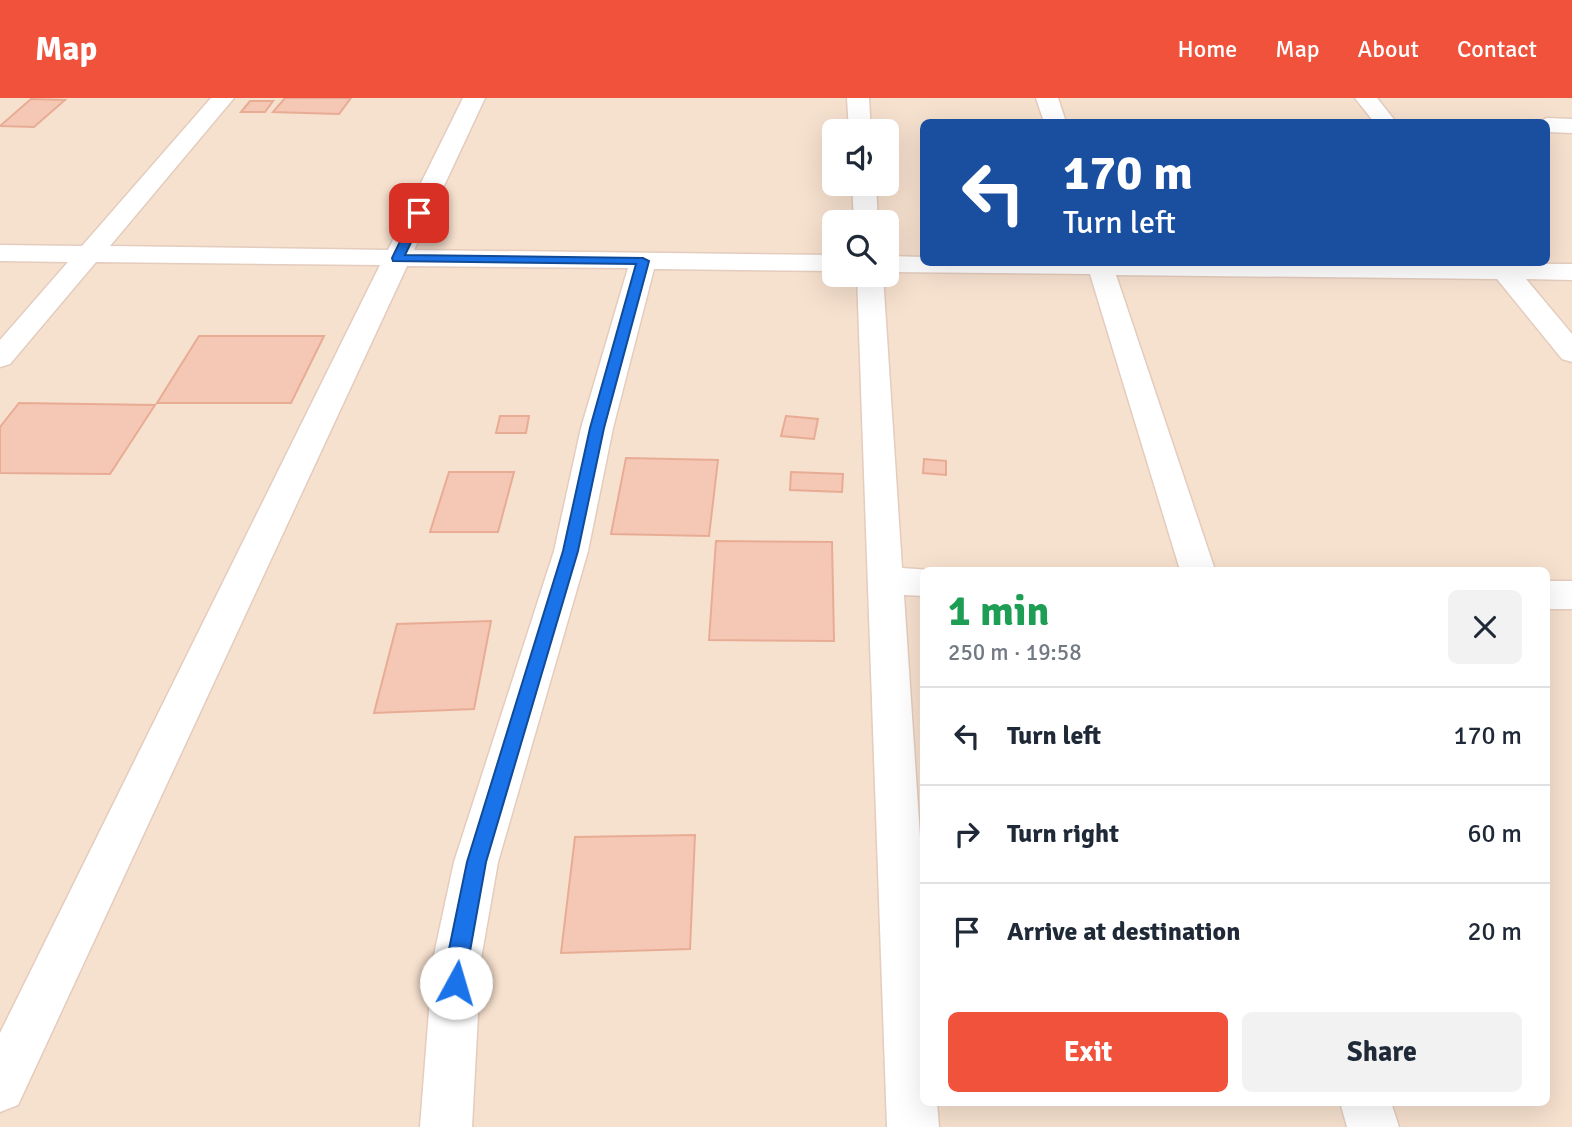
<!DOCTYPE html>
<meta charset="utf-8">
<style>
:root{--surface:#fff;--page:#f2f2f3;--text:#1f2937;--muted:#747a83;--line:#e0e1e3;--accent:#f0523c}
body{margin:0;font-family:Signika,sans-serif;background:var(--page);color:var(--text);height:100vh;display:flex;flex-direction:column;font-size:26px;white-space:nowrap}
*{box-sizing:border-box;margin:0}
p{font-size:23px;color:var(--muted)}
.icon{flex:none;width:38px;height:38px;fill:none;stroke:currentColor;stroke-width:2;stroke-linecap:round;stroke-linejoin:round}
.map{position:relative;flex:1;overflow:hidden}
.panel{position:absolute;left:920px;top:469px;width:630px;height:539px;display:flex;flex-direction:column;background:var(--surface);border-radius:10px;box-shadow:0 7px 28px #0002}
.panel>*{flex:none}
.top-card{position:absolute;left:920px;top:21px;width:630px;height:147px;border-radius:10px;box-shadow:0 7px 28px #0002;background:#1a4fa0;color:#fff;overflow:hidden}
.controls{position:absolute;left:822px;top:21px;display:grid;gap:14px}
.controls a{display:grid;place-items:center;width:77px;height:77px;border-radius:10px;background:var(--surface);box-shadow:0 7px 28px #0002;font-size:35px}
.pin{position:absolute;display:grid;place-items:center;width:60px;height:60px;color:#fff;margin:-30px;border-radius:14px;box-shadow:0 4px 10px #0006}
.me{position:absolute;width:77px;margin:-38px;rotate:6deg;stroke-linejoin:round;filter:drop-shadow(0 0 5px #0008)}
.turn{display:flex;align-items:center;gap:24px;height:147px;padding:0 28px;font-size:32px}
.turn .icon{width:91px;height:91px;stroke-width:2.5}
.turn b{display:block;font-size:49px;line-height:60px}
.round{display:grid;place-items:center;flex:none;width:74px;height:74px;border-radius:10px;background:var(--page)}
.summary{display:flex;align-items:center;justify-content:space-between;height:119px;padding:0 28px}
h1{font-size:42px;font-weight:700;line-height:52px;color:#1e9e55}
.action{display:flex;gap:14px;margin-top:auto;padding:14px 28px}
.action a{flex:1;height:80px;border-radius:10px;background:var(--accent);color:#fff;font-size:28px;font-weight:700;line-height:80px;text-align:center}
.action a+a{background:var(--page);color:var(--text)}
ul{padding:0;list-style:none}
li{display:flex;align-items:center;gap:21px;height:98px;padding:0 28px;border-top:2px solid var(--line)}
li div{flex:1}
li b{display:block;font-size:26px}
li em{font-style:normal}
header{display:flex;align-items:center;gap:42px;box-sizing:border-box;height:98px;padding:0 35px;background:var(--accent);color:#fff}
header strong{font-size:33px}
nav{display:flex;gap:38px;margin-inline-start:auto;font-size:24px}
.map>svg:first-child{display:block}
</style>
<header>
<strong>Map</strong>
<nav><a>Home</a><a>Map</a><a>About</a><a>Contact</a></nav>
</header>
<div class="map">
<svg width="1572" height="1029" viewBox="0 0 1572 1029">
<rect width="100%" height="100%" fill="#feefe0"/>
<!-- residential -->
<path fill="#f6e0ce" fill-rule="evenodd" d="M0,0h1572v1029h-1572zM924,24h623v140h-623zM835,33h52v53h-52zM835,124h52v53h-52zM924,472h623v532h-623z"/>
<!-- building -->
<path fill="#f5c8b6" stroke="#e8ac95" stroke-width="2" d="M285,0h66l-12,16 -66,-2z
M31,1l34,1 -31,27 -34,-1z
M250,3h23l-8,11h-24z
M199,238h125l-33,67h-134z
M19,305l136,2 -45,69 -110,-1v-46z
M500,318h29l-3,17h-30z
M786,318l32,3 -4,20 -33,-3z
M626,360l92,2 -9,76 -98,-2z
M924,361l22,2v14l-23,-2z
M449,374h65l-16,60h-68z
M791,374l52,2 -1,18 -52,-2z
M716,443l116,1 2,99 -125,-1z
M491,523l-17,88 -100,4 23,-89z
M695,737l-5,114 -129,4 14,-116z"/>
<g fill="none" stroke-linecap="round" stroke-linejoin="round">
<defs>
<path id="minor" d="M211,0h23l-124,148 278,4 75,-152h22l-71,152 421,5v16l-181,-2 -41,159 -25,123 -90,311 -17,97 -9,168h-52l13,-168 21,-97 100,-311 27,-123 47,-160 -221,-2 -389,839 -18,7v-79l380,-768 -284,-3 -86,102 -10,3v-27l68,-78 -68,-1v-16l82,1z
M847,0h22l2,33h-22z
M1036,0h22l8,24h-22z
M1355,0h22l19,24h-22z
M1547,20l25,1v14l-25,-1v-10h-9z
M852,86h24l2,38h-24z
M887,158l37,1v5l648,2v16l-46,-1 46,55v28l-10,-3 -65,-80 -381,-4 99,295h-35l-90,-296 -203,-2z
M857,177h26l19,293 29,2h-7v26l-20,-1 20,302v205h13l2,25h-52z
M1547,483h25v28h-25z
M1340,1004h51l8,25h-52z"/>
</defs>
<!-- minor casing -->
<use href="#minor" stroke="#e4ccbe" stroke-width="3"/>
<!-- minor -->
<use href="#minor" fill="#fff" fill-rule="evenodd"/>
</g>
<!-- route -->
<path fill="#1a73e8" stroke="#114b97" stroke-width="2" d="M419,111l6,4 -20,42 238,3 6,3 -45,167 -26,123 -92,311 -23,128 -7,3 -8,-3 -3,-7 2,-24 20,-97 96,-311 27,-123 46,-164 -243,-3 -1,-3 22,-45z"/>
</svg>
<div class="controls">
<a><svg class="icon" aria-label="sound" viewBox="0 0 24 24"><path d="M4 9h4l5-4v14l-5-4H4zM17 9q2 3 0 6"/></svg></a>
<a><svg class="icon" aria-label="search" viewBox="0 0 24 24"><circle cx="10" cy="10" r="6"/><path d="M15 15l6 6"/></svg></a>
</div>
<div class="pin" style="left:419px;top:115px;background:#d93025"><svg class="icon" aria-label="arrive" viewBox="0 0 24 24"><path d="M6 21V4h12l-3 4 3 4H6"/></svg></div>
<svg class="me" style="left:456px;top:885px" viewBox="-20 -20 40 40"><circle r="19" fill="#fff"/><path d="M0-13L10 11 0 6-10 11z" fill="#1a73e8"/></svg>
<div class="top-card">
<div class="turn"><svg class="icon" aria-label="left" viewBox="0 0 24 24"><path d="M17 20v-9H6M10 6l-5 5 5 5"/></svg><div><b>170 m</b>Turn left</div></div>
</div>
<section class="panel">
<div class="summary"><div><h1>1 min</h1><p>250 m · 19:58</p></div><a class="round"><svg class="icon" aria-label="close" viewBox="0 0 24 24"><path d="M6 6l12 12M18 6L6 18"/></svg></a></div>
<ul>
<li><svg class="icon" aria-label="left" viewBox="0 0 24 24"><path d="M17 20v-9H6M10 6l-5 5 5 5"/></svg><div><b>Turn left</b></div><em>170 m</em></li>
<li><svg class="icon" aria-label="right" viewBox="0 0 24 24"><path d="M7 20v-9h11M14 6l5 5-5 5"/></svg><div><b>Turn right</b></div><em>60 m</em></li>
<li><svg class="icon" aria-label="arrive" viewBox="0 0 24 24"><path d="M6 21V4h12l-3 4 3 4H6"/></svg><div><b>Arrive at destination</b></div><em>20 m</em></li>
</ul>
<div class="action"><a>Exit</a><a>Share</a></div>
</section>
</div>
